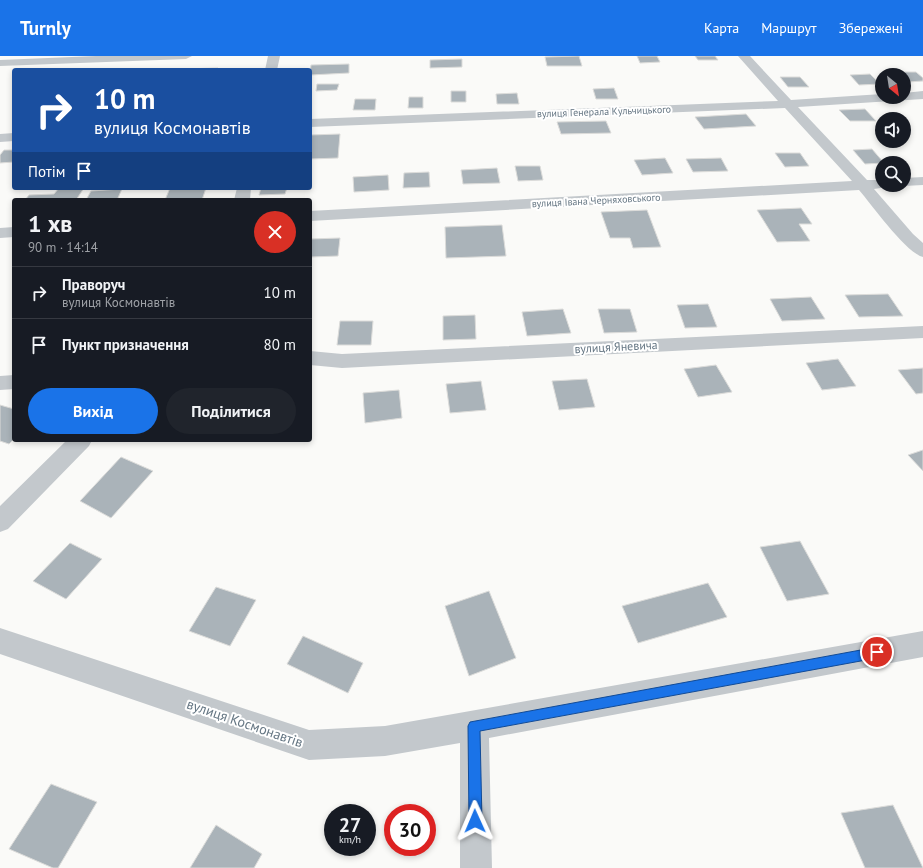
<!DOCTYPE html>
<html lang="uk">
<meta charset="utf-8">
<style>
:root{--surface:#171b24;--page:#20242c;--text:#f1f3f6;--muted:#9ea1a6;--line:#363941;--accent:#1a73e8}
body{margin:0;font-family:"PT Sans",sans-serif;background:var(--page);color:var(--text);height:100vh;display:flex;flex-direction:column;font-size:15px;white-space:nowrap}
*{box-sizing:border-box;margin:0}
p{font-size:13px;color:var(--muted)}
.icon{flex:none;width:22px;height:22px;fill:none;stroke:currentColor;stroke-width:2;stroke-linecap:round;stroke-linejoin:round}
.map{position:relative;flex:1;overflow:hidden}
.details{position:absolute;left:12px;top:142px;width:300px;height:244px;display:flex;flex-direction:column;background:var(--surface);border-radius:4px;box-shadow:0 2px 6px #0003}
.details>*{flex:none}
.hud{position:absolute;left:12px;top:12px;width:300px;height:122px;border-radius:4px;box-shadow:0 2px 6px #0003;background:#1a4fa0;color:#fff;overflow:hidden}
.needle{width:26px;rotate:150deg}
.fabs{position:absolute;left:875px;top:12px;display:grid;gap:8px}
.fabs a{display:grid;place-items:center;width:36px;height:36px;border-radius:50%;background:var(--surface);box-shadow:0 2px 6px #0003;font-size:20px}
.speed{position:absolute;left:324px;top:748px;display:flex;gap:8px;font-size:20px;font-weight:700;text-align:center}
.speed>*{display:grid;place-content:center;width:52px;height:52px;border-radius:50%;background:var(--surface);box-shadow:0 2px 6px #0003;line-height:1}
.speed small{font-size:10px;font-weight:400}
.speed .limit{border:6px solid #d22;background:#fff;color:#111}
.pin{position:absolute;display:grid;place-items:center;width:34px;height:34px;color:#fff;margin:-17px;border:2px solid #fff;border-radius:50%;box-shadow:0 1px 4px #0007}
.me{position:absolute;width:44px;margin:-22px;rotate:359deg;stroke-linejoin:round;filter:drop-shadow(0 0 3px #0008)}
.turn{display:flex;align-items:center;gap:14px;height:84px;padding:0 16px;font-size:18px}
.turn .icon{width:52px;height:52px;stroke-width:2.5}
.turn b{display:block;font-size:28px;line-height:34px}
.then{display:flex;align-items:center;height:38px;padding:0 16px;background:#0003;gap:8px;font-size:15px}
.round{display:grid;place-items:center;flex:none;width:42px;height:42px;border-radius:21px;background:var(--page)}
.head{display:flex;align-items:center;justify-content:space-between;height:68px;padding:0 16px}
h1{font-size:24px;font-weight:700;line-height:30px}
.cta{display:flex;gap:8px;margin-top:auto;padding:8px 16px}
.cta a{flex:1;height:46px;border-radius:24px;background:var(--accent);color:#fff;font-size:16px;font-weight:700;line-height:46px;text-align:center}
.cta a+a{background:var(--page);color:var(--text)}
ul{padding:0;list-style:none}
li{display:flex;align-items:center;gap:12px;height:52px;padding:0 16px;border-top:1px solid var(--line)}
li div{flex:1}
li b{display:block;font-size:15px}
li em{font-style:normal}
header{display:flex;align-items:center;gap:24px;box-sizing:border-box;height:56px;padding:0 20px;background:var(--accent);color:#fff}
header strong{font-size:19px}
nav{display:flex;gap:22px;margin-inline-start:auto;font-size:14px}
.map>svg:first-child{display:block}
</style>
<header>
<strong>Turnly</strong>
<nav><a>Карта</a><a>Маршрут</a><a>Збережені</a></nav>
</header>
<div class="map">
<svg width="923" height="812" viewBox="0 0 923 812">
<rect width="100%" height="100%" fill="#fafaf8"/>
<!-- building -->
<path fill="#aab3b9" stroke="#dcdcda" d="M579,0l3,10h-35l-2,-9z
M637,0h20l3,6 -20,1z
M695,0h20l3,4h-20z
M462,3v8l-32,1v-8z
M349,8v9l-39,2 1,-10z
M218,12l-1,2h-35l1,-1z
M896,16h20l7,6v3l-16,1 -3,-3v-4h-5z
M870,18l10,10 -21,1 -9,-10z
M780,21h20l9,10h-21z
M317,28h22l-2,6 -21,1z
M614,32l4,11h-22l-3,-10z
M451,35h15v11h-15z
M517,37l2,11h-22l-1,-10z
M409,41h14v11h-15z
M355,43h21l-1,11h-22z
M865,53l11,12h-26l-11,-11z
M746,58l10,12 -52,3 -9,-12z
M606,65l5,12 -50,1 -4,-12z
M340,78l-2,24 -28,1v-24z
M872,93l12,14 -19,1 -12,-14z
M4,94h10v12l-14,1v-8z
M775,97h25l9,13 -24,1z
M665,102l8,15 -31,2 -8,-15z
M721,102l7,13 -35,1 -7,-13z
M515,110h25l3,14 -25,1z
M497,112l3,15 -37,1 -2,-14z
M429,116l1,15 -27,1 1,-15z
M388,119l1,15 -35,2 -1,-15z
M59,132h25l-8,12h-51l4,-5 25,-1z
M170,132h36l-4,12h-37z
M261,132h26l-2,6 -26,1z
M122,133l-5,11h-31l5,-9z
M801,152l11,16h-13l11,17 -33,1 -20,-32z
M647,154l14,37 -28,1 -3,-10h-20l-9,-26z
M502,169l4,31 -60,2 -1,-31z
M340,182l-2,18 -28,1v-18z
M888,238l15,22 -44,1 -14,-22z
M811,241l14,22 -43,2 -12,-22z
M708,248l9,23 -32,1 -8,-23z
M563,253l8,24 -44,3 -5,-24z
M598,253h32l7,23 -33,1z
M475,259l1,24 -33,1v-24z
M340,265h33l-2,24h-34z
M838,303l18,27 -34,4 -16,-27z
M716,309l16,27 -34,5 -14,-28z
M923,312v25l-7,1 -18,-24z
M587,323l8,28 -36,3 -7,-29z
M481,325l5,29 -36,3 -4,-29z
M399,334l3,28 -37,5 -2,-30z
M0,349l14,4v30l-5,5 -9,-3z
M923,394v21l-15,-16z
M121,401l32,14 -42,47 -31,-17z
M800,485l29,53 -42,7 -27,-54z
M70,487l32,16 -36,40 -33,-18z
M708,527l19,34 -89,26 -16,-37z
M216,531l40,13 -26,46 -41,-15z
M489,535l27,67 -47,18 -24,-70z
M303,580l60,27 -15,30 -61,-29z
M51,728l46,18 -39,66h-5l-44,-19z
M893,749l30,63h-58l-24,-55z
M216,769l46,29 -8,14h-64z"/>
<g fill="none" stroke-linecap="round" stroke-linejoin="round">
<!-- minor -->
<path fill="#c3c8cc" fill-rule="evenodd" d="M96,0h96l-6,3 -186,7v-6z
M268,0h12l-3,14h-12z
M738,0h12l41,44 91,-6v3h22v-4l19,-2v8l-125,8 69,73h15v5h7l-2,2 -13,2 39,45 10,9v14c-17,-4 -51,-52 -64,-67l-549,31v-10l542,-30 -67,-73 -475,19v-8l468,-18z
M14,77v8l-14,1v-8z
M923,121v8l-19,1 -5,-1h5v-7z
M237,132h14l-1,12h-16z
M14,171v10l-14,1v-10z
M923,270v12l-581,30 -32,-3v-14l32,3z
M14,319v14l-14,1v-14z
M67,384h25l-3,6 -81,83 -8,3v-26z
M0,572l309,102 76,-4 538,-95v26l-434,81 3,130h-32v-125l-75,13 -76,4 -309,-106z"/>
</g>
<!-- route -->
<path fill="#1a73e8" stroke="#114b97" d="M877,591l4,2 1,3 -1,4 -4,2 -397,73 2,90 -2,4 -5,2 -4,-2 -2,-4 -1,-95 2,-4z"/>
<g text-anchor="middle" stroke-width="4" stroke-linejoin="round" paint-order="stroke">
<!-- far-street labels -->
<g font-size="10" fill="#657683" stroke="#fff">
<text transform="translate(604 55) rotate(-2)" y="4">вулиця Генерала Кульчицького</text>
<text transform="translate(596 144) rotate(-3)" y="4">вулиця Івана Черняховського</text>
</g>
<!-- street labels -->
<g font-size="12" fill="#657683" stroke="#fff">
<text transform="translate(616 291) rotate(-3)" y="4">вулиця Яневича</text>
</g>
<!-- near-street labels -->
<g font-size="14" fill="#657683" stroke="#fff">
<text transform="translate(245 667) rotate(19)" y="5">вулиця Космонавтів</text>
</g>
</g>
</svg>
<div class="fabs">
<a><svg class="needle" viewBox="-14 -14 28 28"><path d="M0-13l5 13h-10z" fill="#e53935"/><path d="M0 13l5-13h-10z" fill="#9ea1a6"/></svg></a>
<a><svg class="icon" aria-label="sound" viewBox="0 0 24 24"><path d="M4 9h4l5-4v14l-5-4H4zM17 9q2 3 0 6"/></svg></a>
<a><svg class="icon" aria-label="search" viewBox="0 0 24 24"><circle cx="10" cy="10" r="6"/><path d="M15 15l6 6"/></svg></a>
</div>
<div class="speed"><div>27<small>km/h</small></div><div class="limit">30</div></div>
<div class="pin" style="left:877px;top:596px;background:#d93025"><svg class="icon" aria-label="arrive" viewBox="0 0 24 24"><path d="M6 21V4h12l-3 4 3 4H6"/></svg></div>
<svg class="me" style="left:475px;top:765px" viewBox="-20 -20 40 40"><path d="M0-17L14 15 0 8-14 15z" fill="#1a73e8" stroke="#fff" stroke-width="4"/></svg>
<div class="hud">
<div class="turn"><svg class="icon" aria-label="right" viewBox="0 0 24 24"><path d="M7 20v-9h11M14 6l5 5-5 5"/></svg><div><b>10 m</b>вулиця Космонавтів</div></div>
<div class="then">Потім<svg class="icon" aria-label="arrive" viewBox="0 0 24 24"><path d="M6 21V4h12l-3 4 3 4H6"/></svg></div>
</div>
<section class="details">
<div class="head"><div><h1>1 хв</h1><p>90 m · 14:14</p></div><a class="round" style="background:#d93025;color:#fff"><svg class="icon" aria-label="close" viewBox="0 0 24 24"><path d="M6 6l12 12M18 6L6 18"/></svg></a></div>
<ul>
<li><svg class="icon" aria-label="right" viewBox="0 0 24 24"><path d="M7 20v-9h11M14 6l5 5-5 5"/></svg><div><b>Праворуч</b><p>вулиця Космонавтів</p></div><em>10 m</em></li>
<li><svg class="icon" aria-label="arrive" viewBox="0 0 24 24"><path d="M6 21V4h12l-3 4 3 4H6"/></svg><div><b>Пункт призначення</b></div><em>80 m</em></li>
</ul>
<div class="cta"><a>Вихід</a><a>Поділитися</a></div>
</section>
</div>
